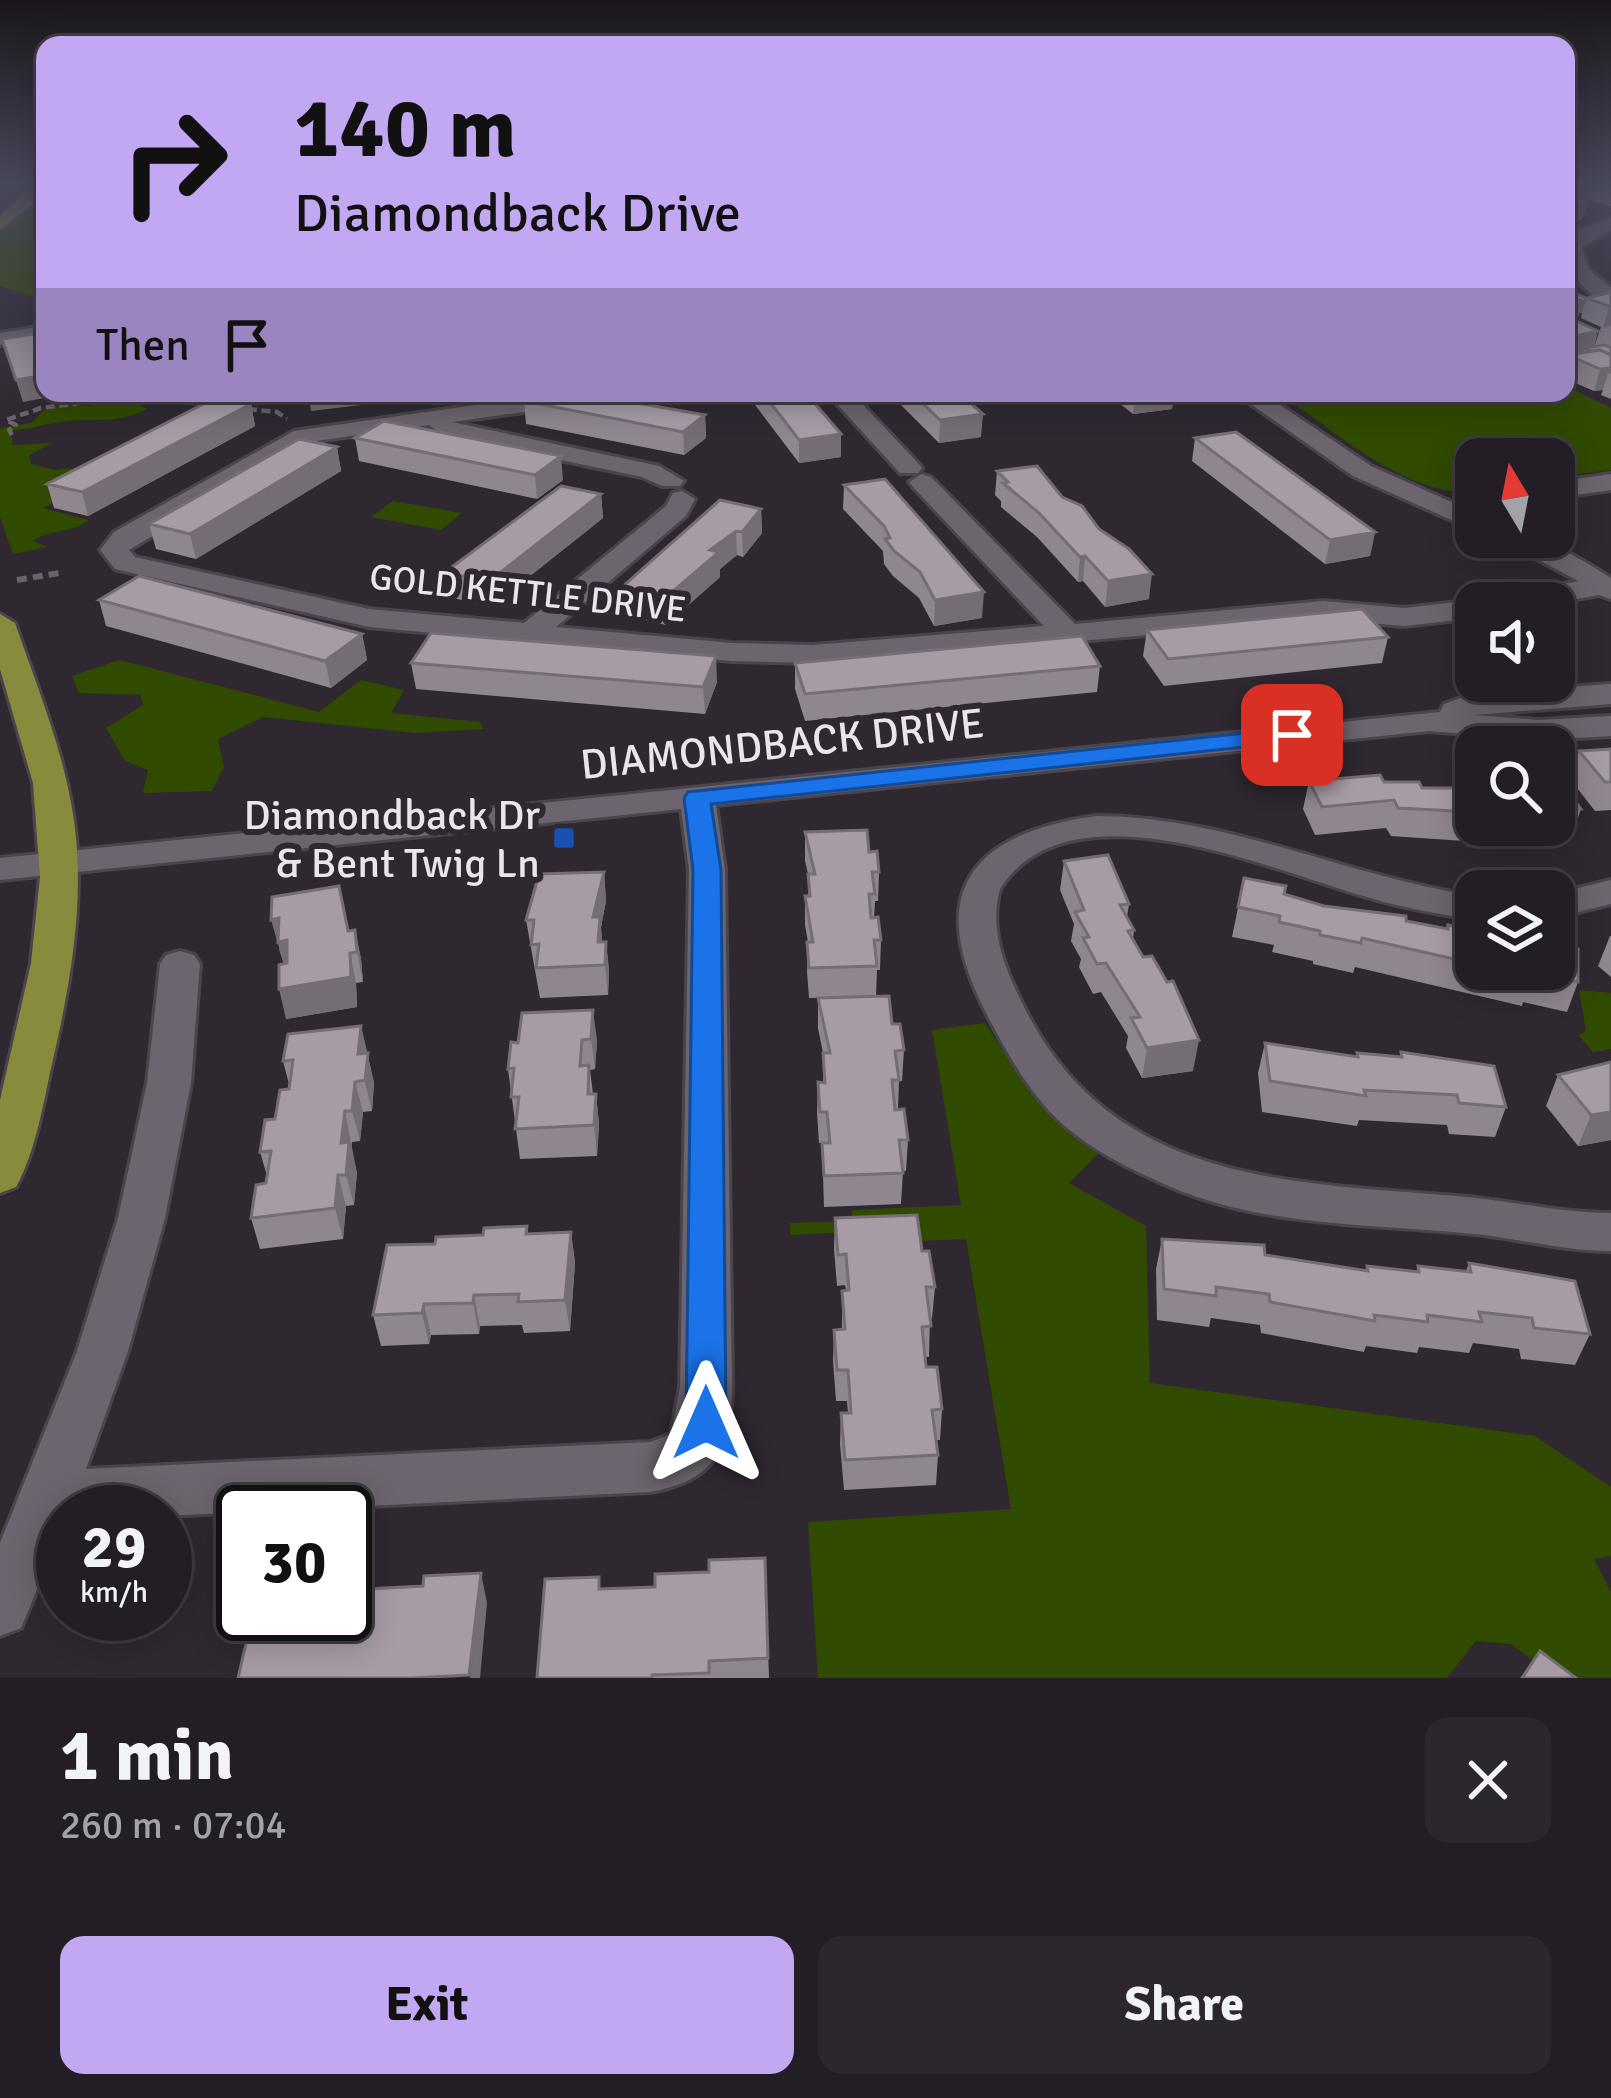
<!DOCTYPE html>
<meta charset="utf-8">
<style>
:root{--surface:#231e25;--page:#2b272d;--text:#f1f3f6;--muted:#a3a2a7;--line:#403c42;--accent:#c2a7f2}
body{margin:0;font-family:Signika,sans-serif;background:var(--page);color:var(--text);height:100vh;display:flex;flex-direction:column;font-size:45px;white-space:nowrap}
*{box-sizing:border-box;margin:0}
p{font-size:39px;color:var(--muted)}
.icon{flex:none;width:66px;height:66px;fill:none;stroke:currentColor;stroke-width:2;stroke-linecap:round;stroke-linejoin:round}
.map{position:relative;height:1678px;overflow:hidden}
.panel{display:flex;flex-direction:column;background:var(--surface);flex:1}
.panel>*{flex:none}
.top-card{position:absolute;left:36px;top:36px;width:1539px;height:366px;border-radius:24px;box-shadow:0 6px 30px #0003,0 0 0 3px var(--line);background:#c2a7f2;color:#111;overflow:hidden}
.needle{width:78px;rotate:350deg}
.fabs{position:absolute;left:1455px;top:438px;display:grid;gap:24px}
.fabs a{display:grid;place-items:center;width:120px;height:120px;border-radius:24px;background:var(--surface);box-shadow:0 6px 30px #0003,0 0 0 3px var(--line);font-size:60px}
.speed{position:absolute;left:36px;top:1485px;display:flex;gap:24px;font-size:60px;font-weight:700;text-align:center}
.speed>*{display:grid;place-content:center;width:156px;height:156px;border-radius:50%;background:var(--surface);box-shadow:0 6px 30px #0003,0 0 0 3px var(--line);line-height:1}
.speed small{font-size:30px;font-weight:400}
.speed .limit{border:6px solid #111;border-radius:18px;background:#fff;color:#111}
.pin{position:absolute;display:grid;place-items:center;width:102px;height:102px;color:#fff;margin:-51px;border-radius:24px;box-shadow:0 6px 18px #0006}
.me{position:absolute;width:132px;margin:-66px;rotate:0deg;stroke-linejoin:round;filter:drop-shadow(0 0 9px #0008)}
.turn{display:flex;align-items:center;gap:42px;height:252px;padding:0 60px;font-size:54px}
.turn .icon{width:156px;height:156px;stroke-width:2.5}
.turn b{display:block;font-size:84px;line-height:102px}
.then{display:flex;align-items:center;height:114px;padding:0 60px;background:#0003;gap:24px;font-size:45px}
.round{display:grid;place-items:center;flex:none;width:126px;height:126px;border-radius:24px;background:var(--page)}
.overview{display:flex;align-items:center;justify-content:space-between;height:204px;padding:0 60px}
h1{font-size:72px;font-weight:700;line-height:90px}
.button{display:flex;gap:24px;margin-top:auto;padding:24px 60px}
.button a{flex:1;height:138px;border-radius:24px;background:var(--accent);color:#111;font-size:48px;font-weight:700;line-height:138px;text-align:center}
.button a+a{background:var(--page);color:var(--text)}
.map>svg:first-child{display:block}
</style>
<div class="map">
<svg width="1611" height="1678" viewBox="0 0 1611 1678">
<rect width="100%" height="100%" fill="#2f2831"/>
<!-- green -->
<path fill="#304a00" d="M45,194v106l-45,-14v-50z
M1566,386l45,22v62l-57,7v-18h-78v34c-73,2 -139,-61 -197,-100h287z
M149,393l-15,9 13,7c-28,15 -47,9 -77,12 -20,1 -39,8 -59,10l2,14 39,-2 -23,12 2,9 23,6 42,-4 -12,20 -41,22 46,12c-17,14 -38,8 -56,21l15,6 -35,7 -13,-37v-89l31,-5 17,-17h42z
M393,501l69,12 -21,17 -70,-13z
M120,660l199,52 42,-32 43,10 -13,23 89,9 3,7 -68,4 -152,-16 -45,22 6,28 -12,24 -69,2 5,-23 -23,-9 -19,-33 37,-23 -2,-10 -62,-2 -7,-17z
M1579,990l32,3v56l-18,3 -15,-17 8,-4z
M985,1023l47,72 67,58 -30,30 77,43 4,157 385,53 76,51v69l-17,3 17,33v86h-79l8,-12 -29,-22 -35,-3 -29,37h-629l-10,-156 203,-13 -45,-270 -112,5 -2,-12 -62,3v-12l62,-2v-11l109,-5 -29,-175z"/>
<g fill="none" stroke-linecap="round" stroke-linejoin="round">
<defs>
<path id="minor" d="M1611,183v10l-45,8v-10z
M1611,218v12l-30,17 8,22 22,19v17c-27,-11 -55,-41 -41,-71z
M45,326v12l-45,7v-12z
M104,393h24l1,2 -12,7z
M559,393h62l-12,7 -157,22 207,44 25,15 -4,5h-18l-20,-9 -197,-41 -16,-11 -120,17 -180,108 6,7 234,52 155,14 142,-117 7,-13 9,-2 13,8 -9,17 -130,111 176,16 81,2 231,-19 -131,-139 -4,-5 13,-8 9,3 144,147 248,-23 81,7 72,-8 11,3h-11v15l-72,8 -81,-7 -408,37 -102,7 -81,-2 -363,-34 -254,-58 -15,-19 14,-18 180,-101z
M827,393h25l66,70 4,5 -4,5h-18z
M1235,393h27l109,73 105,47v18l-123,-55z
M1611,474v16l-57,8v-16z
M1496,537c51,0 73,15 115,41v21l-12,-4 -45,8h-58l5,-6 77,-16z
M1611,684v20l-137,11 65,5 72,-4v20l-72,4 -110,-9 -713,74 9,65 7,517c-1,62 -18,94 -82,105l-485,24v-4h-102v15l-42,101 -21,8v-93l77,-192 41,-133 29,-135 13,-119 6,-9 14,-4 14,4 6,9 -9,119 -26,135 -37,133 -42,118 564,-27 21,-8 9,-47 9,-517 -8,-61 -681,71v-22l1440,-146 4,-8 31,-11z
M1096,816c132,0 251,61 380,80v24c-37,-6 -73,-12 -109,-23 -93,-26 -298,-118 -367,-8 -11,40 4,77 22,114 87,179 261,179 434,193 52,4 103,17 155,17v38c-46,0 -90,-12 -136,-17 -108,-11 -222,-6 -322,-55 -36,-16 -72,-36 -100,-64 -25,-26 -44,-59 -61,-91 -66,-120 -35,-189 104,-208z
M1611,880v24l-57,14v-24z"/>
<path id="major" d="M38,183h7v12l-45,35v-14z
M0,614l15,9c21,61 46,121 57,185 15,84 -1,174 -20,256 -9,40 -16,87 -36,123l-16,6v-93l31,-137 9,-86 -7,-94 -33,-114z"/>
</defs>
<!-- minor casing -->
<use href="#minor" stroke="#4a444b" stroke-width="6"/>
<!-- major casing -->
<use href="#major" stroke="#4a444b" stroke-width="6"/>
<!-- path-far1 -->
<path stroke="#68626a" stroke-width="4.5" stroke-dasharray="9 4.5" stroke-linecap="butt" d="M147,398l64,7
M248,409l29,3 10,7
M12,435l-3,-5 7,-5 -10,-5 35,-12 39,-5"/>
<!-- path -->
<path stroke="#68626a" stroke-width="6" stroke-dasharray="10 6" stroke-linecap="butt" d="M17,580l42,-7"/>
<!-- minor -->
<use href="#minor" fill="#6c646e" fill-rule="evenodd"/>
<!-- major -->
<use href="#major" fill="#888b3c" fill-rule="evenodd"/>
</g>
<!-- wall -->
<path fill="#90868f" fill-rule="evenodd" d="M1611,183v23l-20,-5 5,-17z
M1566,196l22,4 -5,18 -14,8 -3,-1z
M1611,292v107l-10,-4 2,-5 -9,1 -28,-12v-85l20,4zM1579,313h3l-1,5 20,9 -7,20 4,-16 -21,-10z
M746,393h60l35,64 -42,6z
M889,393h70l22,44 -42,6z
M1106,393h68l-2,16 -39,5z
M524,401l181,14 1,23 -22,17 -158,-31z
M251,404l4,22 -167,90 -34,-8 -7,-24z
M355,438l208,42 -26,19 -178,-38z
M1195,438l180,94 -5,24 -45,8 -133,-103z
M337,447l4,24 -145,88 -40,-10 -7,-25z
M997,471l152,128 -44,8 -22,-26 -5,1 -41,-45 -36,-30v-6l-6,-6z
M844,485l138,133 -48,8 -15,-28 -26,-22 -9,-12 -1,-13 -40,-42z
M601,494l2,24 -112,89 -42,-10 -4,-25z
M761,509l1,24 -19,24 -6,-2 -17,14v8l-54,48 -44,-10 -2,-26z
M99,600l263,34 5,26 -36,28 -225,-62z
M1147,630l241,7 -6,26 -218,23 -21,-30z
M411,663l306,19 -12,32 -289,-25z
M795,663l305,3 -3,26 -292,29 -10,-32z
M1611,749v61l-16,1 -25,-32 9,-28z
M1309,781l75,1 77,11 15,-1v33h78v-41l27,25 -10,29 -103,9 -4,-6 -73,-5 -5,-8 -71,7 -12,-26z
M805,832l64,20 10,20 -1,29h-3l-1,17 7,22 -1,30h-3l-1,26 -67,2 -2,-26 1,-30 -3,-17v-29h3v-22l-3,-13z
M1064,861l65,43 -2,13 7,13 -1,9 60,132 -51,7 -16,-30 2,-12 -27,-44 -8,2 -14,-27 2,-8 -10,-18 3,-17 -14,-34z
M604,872l2,29 -5,26 1,15h4l3,29 -1,24 -68,3 -14,-78z
M1244,878l40,16 40,12 123,23 1,-4 28,7v37h78l24,13 -11,30 -44,-10 -1,4 -167,-39 -2,6 -40,-9v-3l-41,-9 2,-7 -42,-8z
M355,930l6,29 2,23 -7,1 1,24 -71,12 -2,-55 -5,-15z
M1610,936h1v41l-13,-11z
M818,998l74,26 12,26 -2,31h-3l-1,28 10,31 -2,31h-3l-2,33 -77,3 -2,-64 5,-1 -8,1 -2,-30 1,-31 5,1v-30l-5,-25z
M522,1013l75,27 -2,29 -5,1 3,24h3l3,30 -2,32 -77,3 -12,-90 10,-26z
M361,1026l13,57 -2,28 -9,1 -3,29 -8,1 -1,8 6,23 -3,32 -8,1 -3,33 -83,10 -9,-31 15,-35 1,-7 -7,-24 29,-63v-5l-6,-23z
M1265,1043l91,14 1,-4 43,3 1,-4 105,55 -11,30 -46,-3 -2,-9 -88,-5 -2,6 -95,-14 -4,-39z
M1558,1075l53,65 -33,6 -32,-40z
M835,1218l87,33 13,36 -3,31h-2l-1,39h-4l1,10 16,42 -2,31h-4l2,15 -2,30 -92,5 -4,-46 1,-31h7l-1,-12h-11l-3,-40 1,-31h8v-39l4,-1 -1,-5 -8,1 -3,-37z
M527,1226l1,7 43,-1 4,31 -5,68 -46,2 -2,-8 -42,1 -1,8 -48,1 -2,9 -48,2 -8,-31 62,-71z
M1162,1239l203,31 2,-4 49,6 2,-6 48,5 3,-8 121,71 -15,31 -54,-6 -2,-10 -46,-6 -4,10 -50,-6 -2,6 -51,-7 -2,6 -103,-19 -1,-8 -49,-7 -2,9 -52,-7 -1,-51z
M765,1558l4,120h-232l118,-91z"/>
<!-- shaded-wall -->
<path fill="#756d74" d="M1588,200l-5,18 -14,8 5,-18z
M1582,301l3,1 -3,11h-3l-3,8 -10,2v-19z
M1609,307h2v19l-8,2z
M1598,331l-6,21 -7,-4 -2,6 -15,1 -2,3 5,-21z
M1611,368v6l-3,-1 -5,17 -9,1 6,-22z
M45,375v18h16v2l-38,7 -7,-22z
M308,393h154l-151,18z
M1135,393h39l-2,16 -39,5z
M251,404l4,22 -167,90 -6,-24z
M983,414l-2,23 -42,6 1,-23z
M705,415l1,23 -22,17 -1,-23z
M841,434v23l-42,6v-23z
M337,447l4,24 -145,88 -6,-25z
M561,456l2,24 -26,19 -2,-24z
M601,494l2,24 -112,89 -3,-25z
M761,509l1,24 -19,24 -1,-25z
M736,531l1,24 -17,14v8l-54,48 -2,-26 46,-49z
M1375,532l-5,24 -45,8 5,-24z
M1085,556l-2,25 -5,1 2,-25z
M1152,574l-3,25 -44,8 3,-26z
M984,592l-2,26 -48,8 1,-26z
M362,634l5,26 -36,28 -6,-27z
M716,656l1,26 -12,32 -2,-27z
M604,872l2,29 -5,26 1,19 -1,20 -8,-49z
M279,918l8,22 -1,31 -15,-51z
M355,930l6,29 2,23 -6,-30z
M606,942l3,29 -1,24 -3,-30z
M350,953l6,30 1,24 -71,12 -7,-30z
M593,1010l4,30 -2,29 -4,-30z
M361,1026l13,57 -2,28 -14,-57z
M1199,1040l-6,31 -51,7 5,-30z
M355,1082l8,30 -3,29 -8,-30z
M596,1094l3,30 -2,32 -3,-31z
M345,1111l12,62 -3,32 -8,-30 -5,-32z
M1611,1112v28l-33,6 13,-31z
M338,1175l8,31 -3,33 -8,-31z
M571,1232l4,31 -5,68 -5,-31z
M474,1295l6,31 -1,8 -6,-31z
M424,1304l7,31 -2,9 -7,-31z
M481,1573l6,30 -7,75h-10z"/>
<!-- building -->
<path fill="#a79ca6" stroke="#756d74" stroke-width="3" d="M1566,196l22,4 -14,8 -8,-2z
M1611,292v15l-24,-9z
M1566,294l16,7 -16,3z
M1577,294l9,4 -1,4 -3,1v-2l-13,-6z
M1574,320l24,11 -27,6 -5,-2v-14z
M39,333l6,16v26l-29,5 -14,-41z
M1605,345l6,3v7l-11,-5 -9,1 -6,-3z
M1600,350l11,5v13l-11,1 -32,-14z
M537,393h43l125,22 -22,17 -159,-31z
M763,393h43l35,41 -42,6z
M912,393h47l24,21 -43,6z
M217,397l34,7 -169,88 -35,-8z
M384,421l177,35 -26,19 -180,-37z
M1236,432l139,100 -45,8 -135,-102z
M299,439l38,8 -147,87 -41,-10z
M1037,466l25,31 20,9 17,23 30,20 23,25 -44,7 -23,-25 -5,1 -41,-44 -36,-30 5,-1 -11,-11z
M885,479l99,113 -49,8 -15,-28 -26,-21 -9,-12 5,-1 -6,-12 -40,-41z
M561,486l40,8 -113,88 -43,-10z
M720,500l41,9 -19,23 -6,-1 -26,19 9,2 -55,47 -44,-10z
M139,576l223,58 -37,27 -226,-61z
M1362,609l26,28 -220,22 -21,-29z
M431,633l285,23 -13,31 -292,-24z
M1082,636l18,30 -295,28 -10,-31z
M1611,749v33h-6l-26,-31z
M1380,775l4,7h35l3,6h36l3,5 15,-1v25l-3,-5 -75,-4 -4,-8 -72,7 -13,-26z
M1562,783l19,26 -27,3v-28z
M867,830l2,22 8,-1 2,21h-7l3,22h-6l2,24 7,-1 3,23h-7l3,26 -68,2 -2,-26h6l-8,-46h5l-2,-22h7l-10,-42z
M1108,855l21,49 -9,1 14,25 -6,1 15,26 9,-1 15,26 6,-1 26,59 -52,8 -16,-30 9,-1 -34,-54 -9,1 -14,-26 6,-1 -14,-25 9,-2 -20,-49z
M604,872l-11,45h7l-2,25h8l-1,23 -69,3 3,-24 -8,1 3,-25h-8l13,-46z
M1244,878l42,8 -2,8 40,12 82,10v5l42,8v-4l28,7v32l-114,-26 -1,5 -41,-8v-4l-41,-9 1,-6 -42,-9z
M339,886l9,45 7,-1 2,22 -7,1 1,24 -72,12v-24l8,-2v-23l-9,2 1,-24 -8,2 1,-23z
M1554,945l24,4v33l-46,-10v5l-33,-8h55z
M889,996l3,28h8l4,26 -9,1 4,29h-7l3,30 9,-1 4,31h-9l4,33 -79,3 -2,-33h8l-3,-31h-7l-2,-30 7,1 -2,-30h7l-12,-55z
M593,1010l-2,29 -9,1 -2,26 9,-1 -1,29h8l-2,31 -79,4 4,-32h-8l3,-29 -6,1 3,-27 7,1 4,-30z
M361,1026l-3,28 10,-1 -3,27 -10,2 -3,29h-7l-4,32 8,-1 -3,33h-8l-3,33 -84,10 5,-33 10,-2 5,-32 -11,1 5,-32 10,-1 5,-29 9,-1 4,-29 -10,1 5,-27z
M1265,1043l93,14 -1,-4 45,4 -1,-5 93,14 12,41 -47,-4 -2,-8 -93,-5 2,6 -96,-15z
M1611,1062v50l-20,3 -33,-40z
M917,1215l5,36h7l6,36h-9l5,39 -9,1 4,40h11l5,42 -10,1 6,45 -93,5 -4,-47h10l-3,-43h-11l-3,-40 11,-1 -3,-38 7,-1 -3,-36 -8,1 -3,-37z
M527,1226l-1,8 45,-2 -6,68 -47,2 1,-8 -45,1 -1,8 -49,1 -2,9 -49,2 14,-70 48,-1 1,-7 47,-2 1,-7z
M1162,1239l102,6 1,10 103,16 -1,-5 52,6 -1,-6 53,6 -2,-9 106,18 15,53 -56,-6 -2,-10 -53,-6 3,10 -55,-7 1,7 -54,-7 1,6 -105,-19 -1,-8 -53,-7v9l-52,-7z
M765,1558l3,100 -59,3v12l-57,2v3h-115l8,-99 54,-2v12l56,-2v-13l54,-2v-12z
M481,1573l-12,102 -57,3h-174l15,-64h92v-15l22,-1 1,-9 55,-3 1,-10z
M1540,1651l36,27h-54z"/>
<!-- sky -->
<linearGradient id="sky" x2="0" y2="1"><stop stop-color="#1a161b"/><stop offset="0.44" stop-color="#47485a"/><stop offset="1" stop-color="#47485a" stop-opacity="0"/></linearGradient>
<rect width="1611" height="418" fill="url(#sky)"/>
<!-- route -->
<path fill="#1a73e8" stroke="#114b97" stroke-width="3" d="M1292,728l9,2 3,5 -3,6 -590,63 10,66 5,553 -6,13 -14,5 -15,-5 -5,-13 7,-553 -9,-72 4,-6z"/>
<!-- markers -->
<rect fill="#1a4fb4" stroke="#2f2831" stroke-width="4.5" x="552" y="826" width="24" height="24" rx="6"/>
<g text-anchor="middle" stroke-width="12" stroke-linejoin="round" paint-order="stroke">
<!-- far-street labels -->
<g font-size="36" fill="#eae5eb" stroke="#2f2831">
<text transform="translate(528 592) rotate(6)" y="13">GOLD KETTLE DRIVE</text>
</g>
<!-- street labels -->
<g font-size="42" fill="#eae5eb" stroke="#2f2831">
<text transform="translate(782 743) rotate(-6)" y="15">DIAMONDBACK DRIVE</text>
</g>
<!-- poi labels -->
<g font-size="42" fill="#eae5eb" stroke="#2f2831" text-anchor="end">
<text x="540" y="829">Diamondback Dr<tspan x="540" dy="48">&amp; Bent Twig Ln</tspan></text>
</g>
</g>
</svg>
<div class="fabs">
<a><svg class="needle" viewBox="-14 -14 28 28"><path d="M0-13l5 13h-10z" fill="#e53935"/><path d="M0 13l5-13h-10z" fill="#a3a2a7"/></svg></a>
<a><svg class="icon" aria-label="sound" viewBox="0 0 24 24"><path d="M4 9h4l5-4v14l-5-4H4zM17 9q2 3 0 6"/></svg></a>
<a><svg class="icon" aria-label="search" viewBox="0 0 24 24"><circle cx="10" cy="10" r="6"/><path d="M15 15l6 6"/></svg></a>
<a><svg class="icon" aria-label="layers" viewBox="0 0 24 24"><path d="M12 4l9 5-9 5-9-5zM3 14l9 5 9-5"/></svg></a>
</div>
<div class="speed"><div>29<small>km/h</small></div><div class="limit">30</div></div>
<div class="pin" style="left:1292px;top:735px;background:#d93025"><svg class="icon" aria-label="arrive" viewBox="0 0 24 24"><path d="M6 21V4h12l-3 4 3 4H6"/></svg></div>
<svg class="me" style="left:706px;top:1423px" viewBox="-20 -20 40 40"><path d="M0-17L14 15 0 8-14 15z" fill="#1a73e8" stroke="#fff" stroke-width="4"/></svg>
<div class="top-card">
<div class="turn"><svg class="icon" aria-label="right" viewBox="0 0 24 24"><path d="M7 20v-9h11M14 6l5 5-5 5"/></svg><div><b>140 m</b>Diamondback Drive</div></div>
<div class="then">Then<svg class="icon" aria-label="arrive" viewBox="0 0 24 24"><path d="M6 21V4h12l-3 4 3 4H6"/></svg></div>
</div>
</div>
<section class="panel">
<div class="overview"><div><h1>1 min</h1><p>260 m · 07:04</p></div><a class="round"><svg class="icon" aria-label="close" viewBox="0 0 24 24"><path d="M6 6l12 12M18 6L6 18"/></svg></a></div>
<div class="button"><a>Exit</a><a>Share</a></div>
</section>
